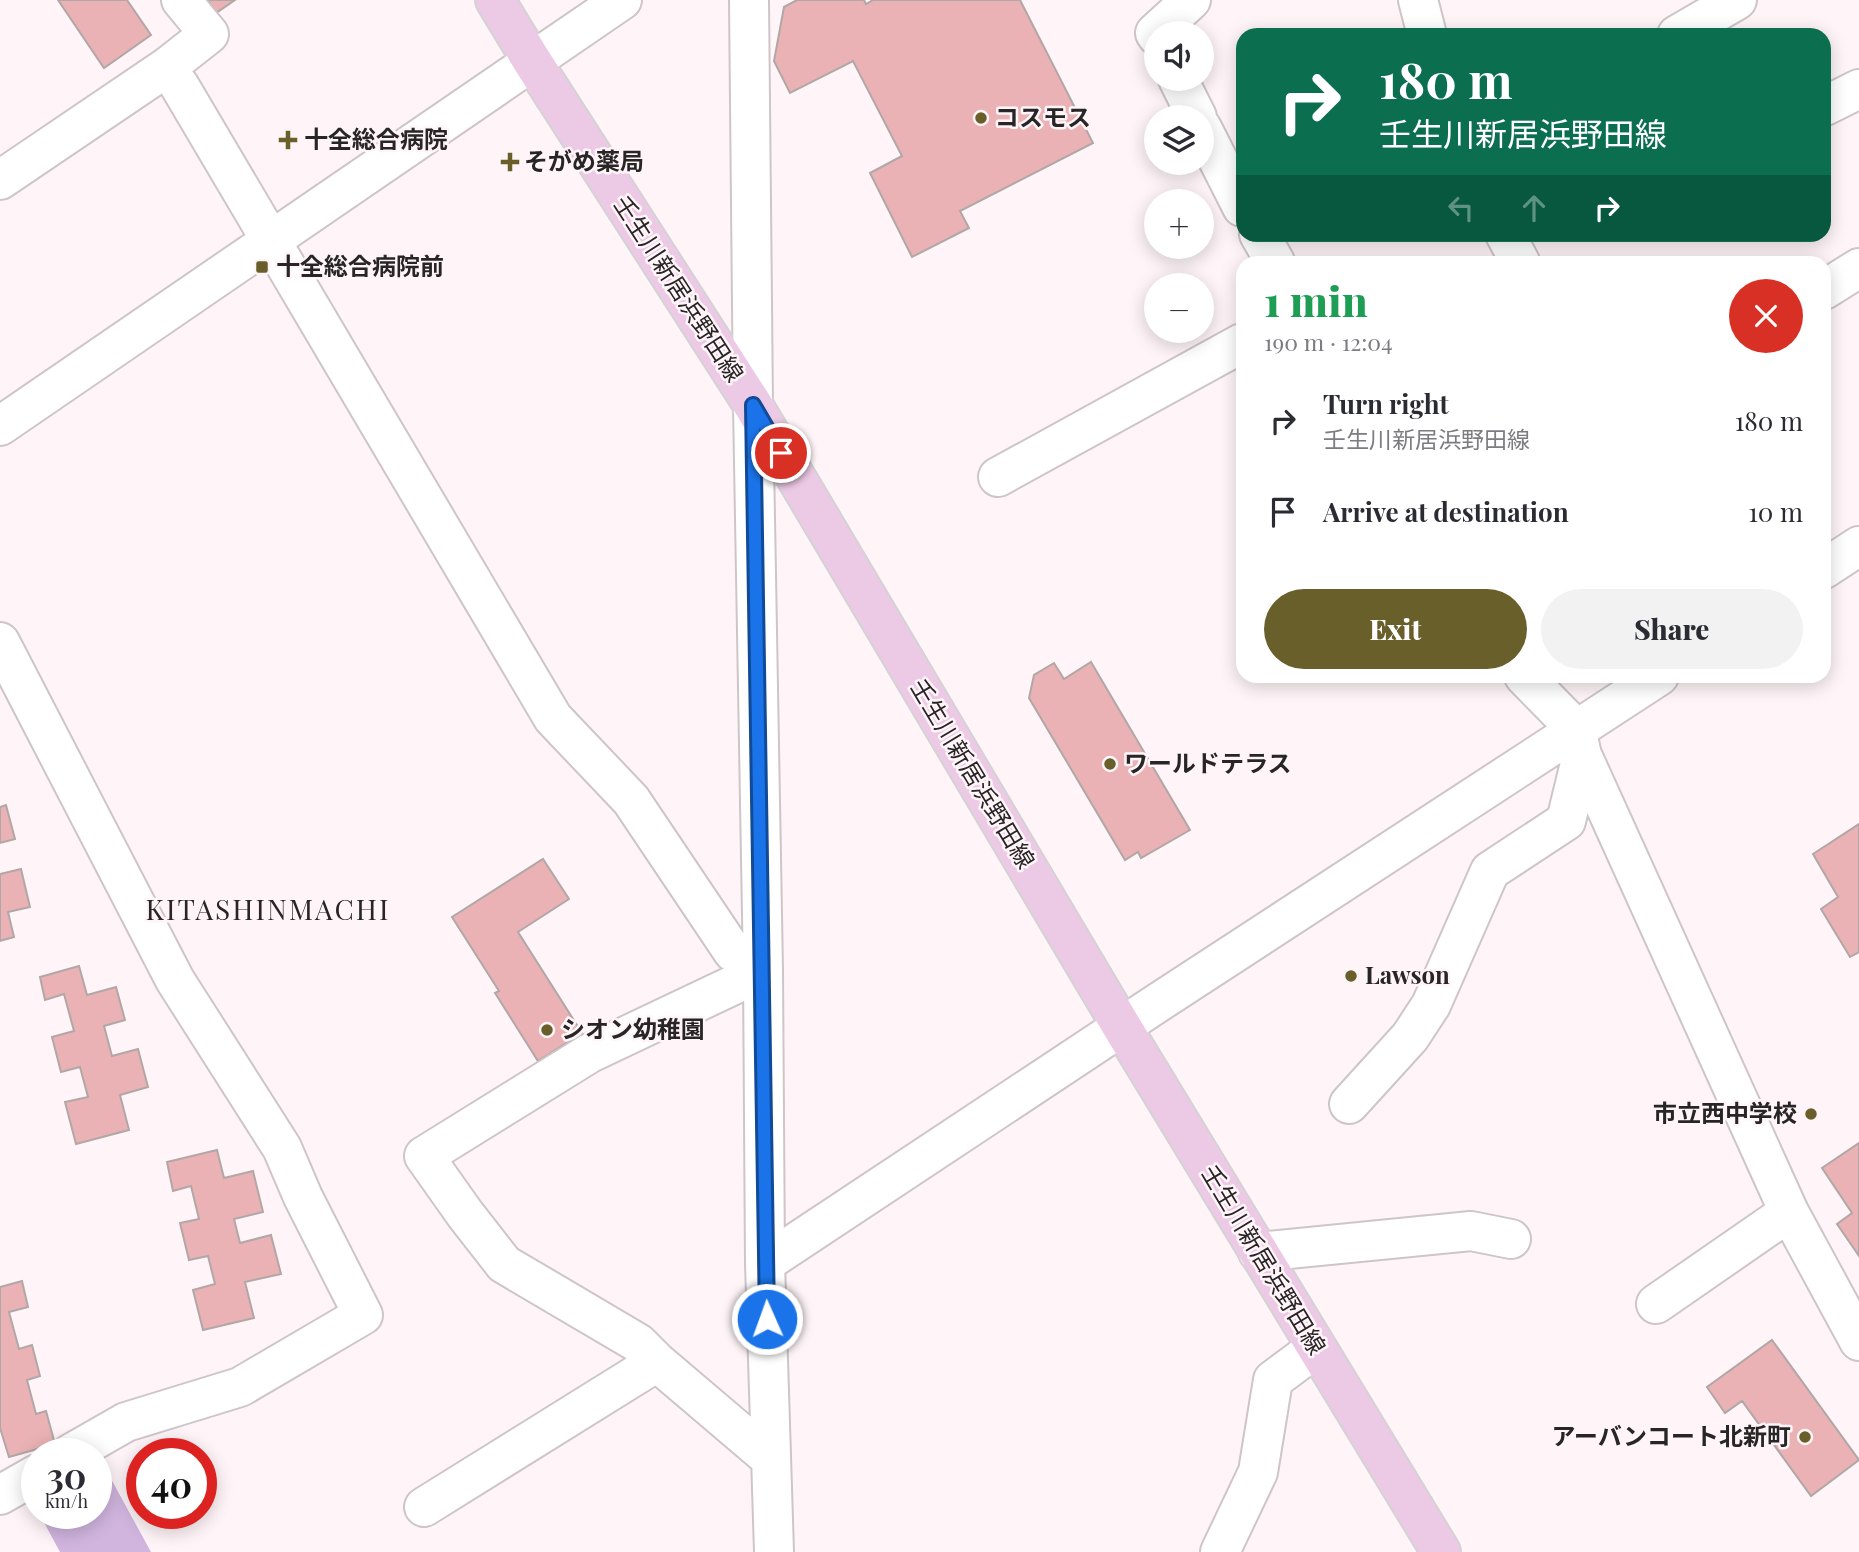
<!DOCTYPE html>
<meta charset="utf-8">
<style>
:root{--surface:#fff;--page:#f2f2f3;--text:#2b2b33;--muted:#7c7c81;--accent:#685f2b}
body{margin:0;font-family:"Playfair Display","Noto Sans JP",serif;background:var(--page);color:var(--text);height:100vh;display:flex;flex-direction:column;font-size:26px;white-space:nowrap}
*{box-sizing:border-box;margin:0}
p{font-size:23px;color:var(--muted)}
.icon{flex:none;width:38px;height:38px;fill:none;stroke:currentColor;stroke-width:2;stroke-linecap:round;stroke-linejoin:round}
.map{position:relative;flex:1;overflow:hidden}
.side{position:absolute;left:1236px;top:256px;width:595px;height:427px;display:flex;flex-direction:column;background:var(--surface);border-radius:21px;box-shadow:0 4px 18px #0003}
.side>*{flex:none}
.guide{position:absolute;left:1236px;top:28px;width:595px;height:214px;border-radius:21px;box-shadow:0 4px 18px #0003;background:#0b6e4f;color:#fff;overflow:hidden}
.tools{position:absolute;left:1144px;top:21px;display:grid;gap:14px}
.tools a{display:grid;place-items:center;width:70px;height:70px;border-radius:50%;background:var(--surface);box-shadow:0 4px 18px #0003;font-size:35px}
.speed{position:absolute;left:21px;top:1438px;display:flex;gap:14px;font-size:35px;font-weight:700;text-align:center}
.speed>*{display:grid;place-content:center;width:91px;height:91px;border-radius:50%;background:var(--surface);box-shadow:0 4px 18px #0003;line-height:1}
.speed small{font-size:18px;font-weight:400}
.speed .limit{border:10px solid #d22;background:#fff;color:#111}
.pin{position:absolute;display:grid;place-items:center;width:60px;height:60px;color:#fff;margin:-30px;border:4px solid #fff;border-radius:50%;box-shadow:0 2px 7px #0007}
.me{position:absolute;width:77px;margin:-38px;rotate:358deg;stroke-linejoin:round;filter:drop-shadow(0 0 5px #0008)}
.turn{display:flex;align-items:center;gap:24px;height:147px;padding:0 28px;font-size:32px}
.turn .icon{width:91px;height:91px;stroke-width:2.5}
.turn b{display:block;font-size:49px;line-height:60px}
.lanes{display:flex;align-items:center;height:66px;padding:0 28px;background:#0003;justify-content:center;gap:35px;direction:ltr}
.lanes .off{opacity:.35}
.round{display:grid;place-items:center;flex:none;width:74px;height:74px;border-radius:37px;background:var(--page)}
.summary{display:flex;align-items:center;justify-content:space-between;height:119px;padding:0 28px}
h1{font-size:42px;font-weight:800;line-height:52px;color:#1e9e55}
.cta{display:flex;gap:14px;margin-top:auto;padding:14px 28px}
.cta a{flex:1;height:80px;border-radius:42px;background:var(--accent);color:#fff;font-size:28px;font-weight:800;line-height:80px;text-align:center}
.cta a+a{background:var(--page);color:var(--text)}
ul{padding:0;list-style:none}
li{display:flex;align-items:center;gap:21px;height:91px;padding:0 28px}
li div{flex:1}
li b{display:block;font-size:26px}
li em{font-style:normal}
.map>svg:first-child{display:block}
</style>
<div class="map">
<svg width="1859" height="1552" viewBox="0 0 1859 1552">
<rect width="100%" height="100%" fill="#fff5f8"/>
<!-- water -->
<path fill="#d1b5df" d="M110,1477l41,75h-91l-20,-37 3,-1h53v-29z"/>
<!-- building -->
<path fill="#eab2b4" stroke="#b1a7a7" stroke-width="2" d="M58,0h69l24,35 -47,33z
M208,0h27l-19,13z
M797,0h67l2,4 7,-4h147l73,143 -133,68 9,17 -57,29 -42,-84 32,-17 -49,-95 -63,32 -16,-32 10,-54z
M1091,662l99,168 -49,28 -3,-6 -13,8 -96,-162 5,-23 20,-12 10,16z
M6,805l9,34 -15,4v-36z
M1859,824v128l-9,5 -29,-48 17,-12 -25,-43z
M543,859l26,40 -51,33 64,101 -44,28 -43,-68 4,-2 -47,-74z
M21,869l9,38 -22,5 6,25 -14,4v-67z
M79,966l8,29 29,-8 9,33 -21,6 8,30 26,-7 10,38 -28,8 9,35 -53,14 -11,-42 23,-5 -8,-30 -19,5 -9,-35 22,-6 -10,-37 -19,6 -5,-23z
M1859,1143v113l-22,-32 15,-11 -30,-45z
M217,1150l7,28 29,-7 10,41 -29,7 6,24 31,-8 10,39 -36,8 9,36 -51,12 -10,-40 22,-6 -7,-28 -19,4 -9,-37 19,-4 -8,-33 -18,5 -6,-29z
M22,1281l6,26 -19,5 10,37 13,-4 8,31 -13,4 9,34 10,-3 9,33 -46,13 -9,-29v-141z
M1772,1340l87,120 -48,36 -69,-95 -17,12 -18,-26z"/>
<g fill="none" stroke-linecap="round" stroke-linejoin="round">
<defs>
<path id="minor" d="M749,0l4,405 10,566 2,292 9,289
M1418,0l9,35
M1677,35l60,-35
M1157,36l-2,-3 36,-33
M1178,79l19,38
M179,85l374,633 78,82 102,152 30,19
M1825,106l34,-17
M1202,128l40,79
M0,180l167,-113 42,-33 -28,-34
M1259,234l16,28
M1505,234l15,28
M1824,290l35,-22
M0,426l622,-426
M998,477l244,-134
M1824,569l35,-23
M0,642l175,338 107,168 21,49 60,118 -123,72 -114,35 -56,32
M1524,676l52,53 6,26 207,457 70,129
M1349,1104l61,-67 21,-32 59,-134 76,-50 16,-66
M1258,1252l213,-21 40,8
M765,1263l394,-261 500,-326
M1656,1304l133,-92
M657,1362l-19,-19 -134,-79 -39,-50 -41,-58 166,-103 173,-82
M0,1495l37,-21
M424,1507l233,-145 114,97
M1220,1552l38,-80 15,-92 43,-32"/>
<path id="major" d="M495,0l37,61 221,344 369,622 319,525"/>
</defs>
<!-- minor casing -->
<use href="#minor" stroke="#cec5c8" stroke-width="42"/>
<!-- major casing -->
<use href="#major" stroke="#d4d3d4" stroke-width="42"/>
<!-- minor -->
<use href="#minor" stroke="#fff" stroke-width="38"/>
<!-- major -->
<use href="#major" stroke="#ecc9e4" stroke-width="38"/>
</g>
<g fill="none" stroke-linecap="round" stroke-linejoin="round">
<defs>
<path id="route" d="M767,1319l-14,-914 28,48"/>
</defs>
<!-- route casing -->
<use href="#route" stroke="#114b97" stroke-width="18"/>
<!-- route -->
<use href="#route" stroke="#1a73e8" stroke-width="12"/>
</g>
<!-- markers -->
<g fill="#685f2b" stroke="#fff5f8" stroke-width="2.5">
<circle cx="981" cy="118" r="7"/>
<path d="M284.5 129.5h7v7h7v7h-7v7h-7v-7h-7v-7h7z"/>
<path d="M506.5 151.5h7v7h7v7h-7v7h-7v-7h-7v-7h7z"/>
<rect x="255" y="260" width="14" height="14" rx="3.5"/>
<circle cx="1110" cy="764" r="7"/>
<circle cx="1351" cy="976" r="7"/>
<circle cx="547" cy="1030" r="7"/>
<circle cx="1811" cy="1114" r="7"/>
<circle cx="1805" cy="1437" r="7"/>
</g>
<g text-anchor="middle" stroke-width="5" stroke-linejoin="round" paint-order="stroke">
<!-- poi labels -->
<g font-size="24" font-weight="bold" fill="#282526" stroke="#fff5f8" text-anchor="start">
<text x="995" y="126">コスモス</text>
<text x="304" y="148">十全総合病院</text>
<text x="524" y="170">そがめ薬局</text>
<text x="276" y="275">十全総合病院前</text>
<text x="1124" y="772">ワールドテラス</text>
<text x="1365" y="984">Lawson</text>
<text x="561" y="1038">シオン幼稚園</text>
<text x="1797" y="1122" text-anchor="end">市立西中学校</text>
<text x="1791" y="1445" text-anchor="end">アーバンコート北新町</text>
</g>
<!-- street labels -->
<g font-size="24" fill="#282526" stroke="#fff5f8">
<text transform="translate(678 289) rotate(57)" y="8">壬生川新居浜野田線</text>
<text transform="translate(972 774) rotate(59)" y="8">壬生川新居浜野田線</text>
<text transform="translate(1263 1260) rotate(59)" y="8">壬生川新居浜野田線</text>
</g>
<!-- quarter labels -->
<g font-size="28" letter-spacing="2" fill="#282526" stroke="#fff5f8">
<text x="268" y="920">KITASHINMACHI</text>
</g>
</g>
</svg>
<div class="tools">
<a><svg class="icon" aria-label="sound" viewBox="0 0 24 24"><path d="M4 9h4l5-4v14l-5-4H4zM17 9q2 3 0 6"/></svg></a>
<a><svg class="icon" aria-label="layers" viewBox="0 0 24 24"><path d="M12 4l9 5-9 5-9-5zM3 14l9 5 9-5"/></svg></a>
<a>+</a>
<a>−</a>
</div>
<div class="speed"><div>30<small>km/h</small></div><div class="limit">40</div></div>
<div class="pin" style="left:781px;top:453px;background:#d93025"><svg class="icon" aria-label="arrive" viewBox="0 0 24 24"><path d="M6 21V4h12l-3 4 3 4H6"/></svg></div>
<svg class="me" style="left:767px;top:1319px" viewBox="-20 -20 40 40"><circle r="17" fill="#1a73e8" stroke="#fff" stroke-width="3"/><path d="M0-11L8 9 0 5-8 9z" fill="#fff"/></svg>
<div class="guide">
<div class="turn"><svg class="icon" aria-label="right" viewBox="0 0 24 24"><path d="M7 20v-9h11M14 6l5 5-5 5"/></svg><div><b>180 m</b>壬生川新居浜野田線</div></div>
<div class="lanes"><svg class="icon off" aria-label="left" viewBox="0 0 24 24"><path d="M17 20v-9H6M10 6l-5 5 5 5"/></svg><svg class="icon off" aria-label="ahead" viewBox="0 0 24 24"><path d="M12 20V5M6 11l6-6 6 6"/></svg><svg class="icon" aria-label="right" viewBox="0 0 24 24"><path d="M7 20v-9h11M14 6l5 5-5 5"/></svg></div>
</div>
<section class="side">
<div class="summary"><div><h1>1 min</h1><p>190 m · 12:04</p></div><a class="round" style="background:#d93025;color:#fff"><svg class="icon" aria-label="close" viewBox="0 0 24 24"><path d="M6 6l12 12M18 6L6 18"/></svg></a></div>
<ul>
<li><svg class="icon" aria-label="right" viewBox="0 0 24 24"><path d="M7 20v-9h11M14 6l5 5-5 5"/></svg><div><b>Turn right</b><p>壬生川新居浜野田線</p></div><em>180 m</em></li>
<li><svg class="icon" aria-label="arrive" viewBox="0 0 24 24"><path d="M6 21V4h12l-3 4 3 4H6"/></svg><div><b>Arrive at destination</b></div><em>10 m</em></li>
</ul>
<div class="cta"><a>Exit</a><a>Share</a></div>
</section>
</div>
